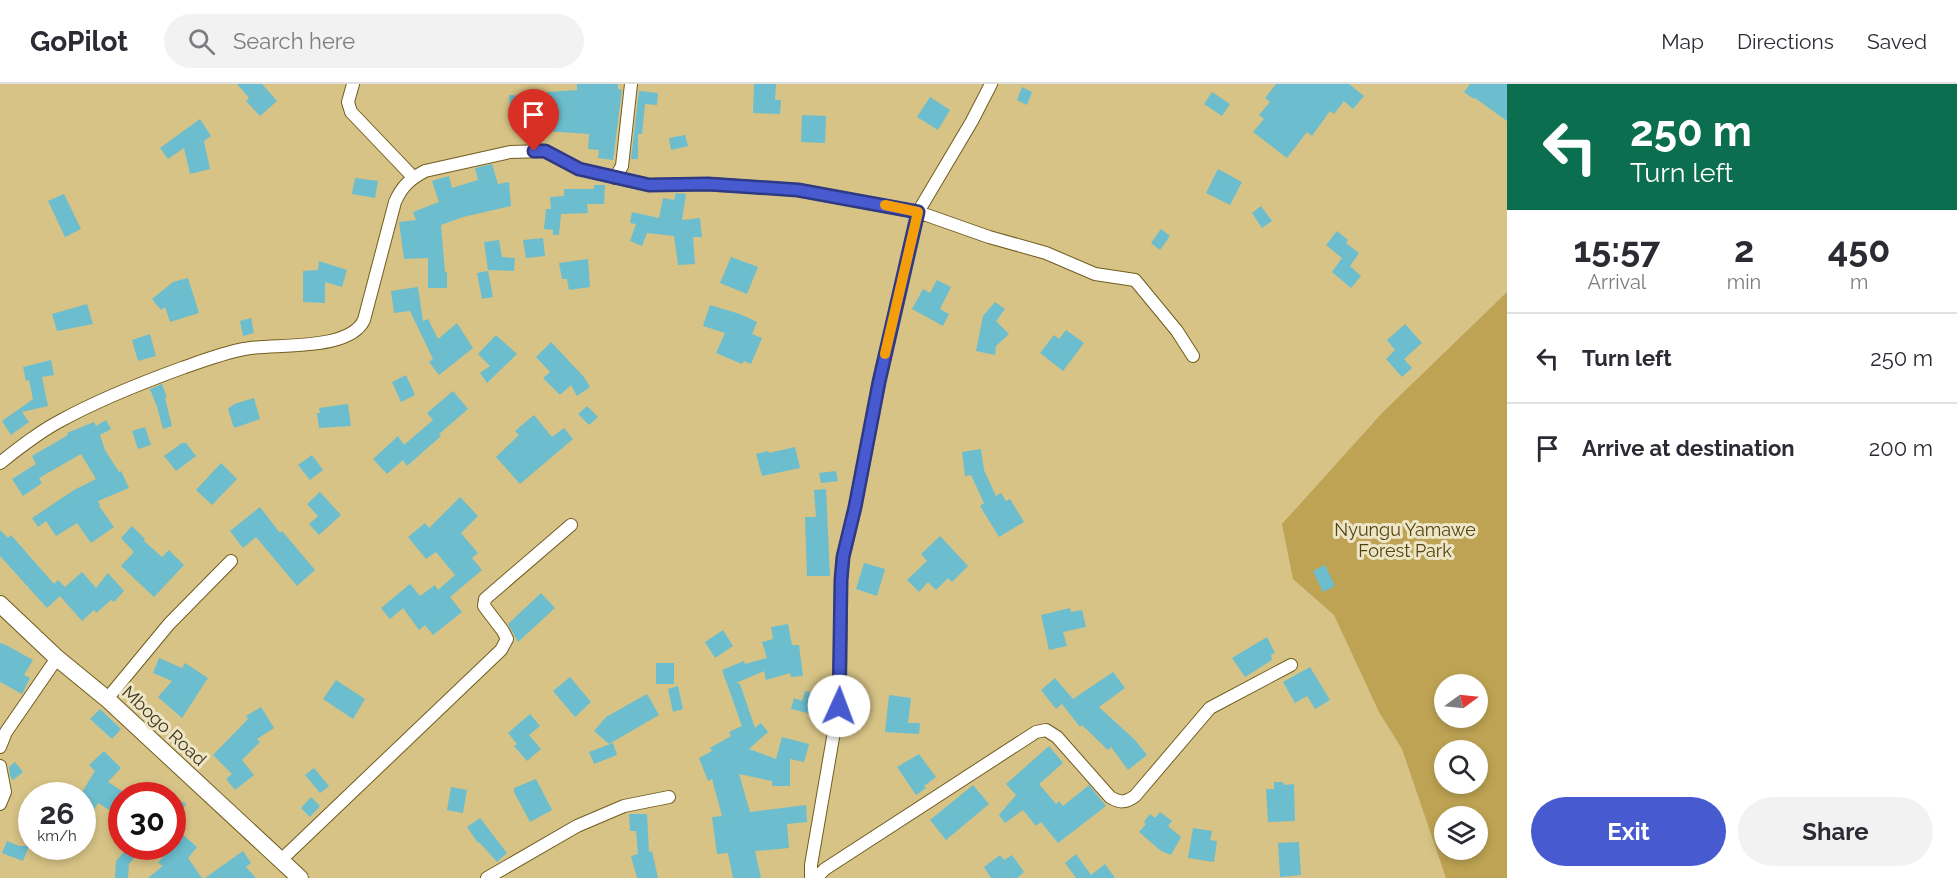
<!DOCTYPE html>
<style>
:root{--surface:#fff;--page:#f2f2f3;--text:#2b2b33;--muted:#7c7c81;--line:#e1e1e2;--accent:#485acf}
body{margin:0;font-family:Raleway,sans-serif;background:var(--page);color:var(--text);height:100vh;display:flex;flex-direction:column;font-size:22px;white-space:nowrap}
*{box-sizing:border-box;margin:0}
p{font-size:20px;color:var(--muted)}
.icon{flex:none;width:33px;height:33px;fill:none;stroke:currentColor;stroke-width:2;stroke-linecap:round;stroke-linejoin:round}
.map{position:relative;flex:1;overflow:hidden}
.side{display:flex;flex-direction:column;background:var(--surface);width:450px}
.side>*{flex:none}
.top-card{background:#0b6e4f;color:#fff;overflow:hidden}
.needle{width:39px;rotate:75deg}
.controls{position:absolute;left:1434px;top:590px;display:grid;gap:12px}
.controls a{display:grid;place-items:center;width:54px;height:54px;border-radius:50%;background:var(--surface);box-shadow:0 3px 9px #0003;font-size:30px}
.speed{position:absolute;left:18px;top:698px;display:flex;gap:12px;font-size:30px;font-weight:700;text-align:center}
.speed>*{display:grid;place-content:center;width:78px;height:78px;border-radius:50%;background:var(--surface);box-shadow:0 3px 9px #0003;line-height:1}
.speed small{font-size:15px;font-weight:400}
.speed .limit{border:9px solid #d22;background:#fff;color:#111}
.pin{position:absolute;display:grid;place-items:center;width:51px;height:51px;color:#fff;margin:-62px -26px;border-radius:50% 50% 50% 0;rotate:-45deg;box-shadow:0 0 6px #0007}
.pin .icon{rotate:45deg}
.me{position:absolute;width:66px;margin:-33px;rotate:2deg;stroke-linejoin:round;filter:drop-shadow(0 0 4px #0008)}
.turn{display:flex;align-items:center;gap:21px;height:126px;padding:0 24px;font-size:27px}
.turn .icon{width:78px;height:78px;stroke-width:2.5}
.turn b{display:block;font-size:42px;line-height:51px}
.eta{display:flex;justify-content:space-evenly;align-items:center;height:102px;text-align:center}
.eta b{font-size:36px;font-weight:700;line-height:42px}
.cta{display:flex;gap:12px;margin-top:auto;padding:12px 24px}
.cta a{flex:1;height:69px;border-radius:36px;background:var(--accent);color:#fff;font-size:24px;font-weight:700;line-height:69px;text-align:center}
.cta a+a{background:var(--page);color:var(--text)}
ul{padding:0;list-style:none}
li{display:flex;align-items:center;gap:18px;height:90px;padding:0 24px;border-top:2px solid var(--line)}
li div{flex:1}
li b{display:block;font-size:22px}
li em{font-style:normal}
header{display:flex;align-items:center;gap:36px;box-sizing:border-box;height:84px;padding:0 30px;background:var(--surface);border-bottom:2px solid var(--line)}
header strong{font-size:28px}
nav{display:flex;gap:33px;margin-inline-start:auto;font-size:21px}
.search{width:420px;height:54px;background:var(--page);display:flex;align-items:center;gap:15px;box-sizing:border-box;padding:0 21px;border-radius:33px;color:var(--muted);font-size:22px}
main{display:flex;flex:1;min-height:0}
.map>svg:first-child{display:block}
</style>
<header>
<strong>GoPilot</strong>
<div class="search"><svg class="icon" aria-label="search" viewBox="0 0 24 24"><circle cx="10" cy="10" r="6"/><path d="M15 15l6 6"/></svg>Search here</div>
<nav><a>Map</a><a>Directions</a><a>Saved</a></nav>
</header>
<main>
<div class="map">
<svg width="1507" height="794" viewBox="0 0 1507 794">
<rect width="100%" height="100%" fill="#d7c386"/>
<!-- green -->
<path fill="#bda353" fill-rule="evenodd" d="M1507,208v586h-61l-44,-129 -23,-37 -45,-97 -41,-36 -11,-55 101,-112zM1444,600h34v33h-34zM1444,666h34v33h-34zM1444,732h34v33h-34z"/>
<!-- building -->
<path fill="#6cbdcd" d="M237,0h25l15,17 -17,15 -14,-15 3,-3z
M577,0h41v5l4,1 -9,70 -15,-2 1,-8 -11,-1 1,-15 -43,-3v-6l-22,-2 1,-18 -15,1 -1,-11 38,2v-5l30,-2z
M754,0h22l-1,16h6l-1,14 -27,-1z
M1276,0h73l15,12 -11,13 -9,-8 -10,13 -4,-3 -18,25 -5,-4 -20,26 -34,-26 11,-13 -5,-4 11,-13 -5,-4z
M1470,0h37v37l-32,-23 -1,1 -10,-7z
M1022,3l10,5 -5,13 -10,-5z
M639,7l19,2 -1,12 -12,-1 -3,30h-4v25h-7z
M1212,8l18,12 -8,12 -18,-12z
M930,13l20,13 -12,20 -21,-13z
M802,31l24,1 -1,27 -24,-1z
M200,35l11,17 -7,5 6,28 -20,5 -6,-26 -16,11 -8,-11z
M685,51l3,11 -17,4 -2,-12z
M492,80l6,20 11,-2 2,24 -48,11 -22,8 4,47h2v16h-19v-30l-24,1 -5,-37 17,-2 -3,-8 26,-10 -7,-21 17,-5 3,12 26,-8 -3,-12z
M1218,85l24,13 -12,23 -24,-12z
M355,94l23,3 -3,17 -23,-4z
M594,101h11l-1,19h-17l1,9 -27,1 -2,21h-6v-5l-9,-1 2,-20h5l-1,-12 14,-1v-7h30z
M676,109l10,1 -4,26 18,-2 2,19h-9l2,27 -17,1 -4,-29 -27,-3 -5,13 -12,-5 6,-17 -6,-1 2,-11 27,6 4,-20 11,2z
M64,110l17,35 -16,8 -17,-36z
M1261,122l11,15 -10,7 -10,-15z
M1161,145l9,7 -10,14 -9,-7z
M1337,147l11,9 -2,3 13,10 -9,13 11,10 -10,12 -19,-16 10,-14 -16,-13z
M543,154l2,18 -19,2 -3,-18z
M499,156l3,17 13,1 -1,13 -26,-1 -4,-28z
M731,173l27,10 -11,27 -27,-11z
M588,175l2,28 -21,3 -2,-11h-5l-3,-16z
M319,177l28,9 -5,17 -17,-5v21l-22,-1v-31l15,-1z
M488,187l5,26 -11,2 -5,-26z
M188,194l11,35 -29,9 -5,-15 -4,3 -9,-11 21,-17z
M937,196l14,7 -11,22 9,5 -6,12 -31,-17 11,-20 7,4z
M418,203l5,34 5,-2 10,20 19,-16 16,25 -34,27 -10,-13 4,-3 -23,-48 -16,2 -3,-22z
M995,218l10,7 -9,12 13,13 -13,12 -1,9 -19,-4 7,-35z
M87,220l6,20 -36,7 -5,-17z
M710,221l30,9 17,8 -5,12 10,4 -11,26 -7,-3 -2,3 -26,-11 9,-20 -22,-7z
M251,234l3,15 -11,3 -3,-15z
M1405,240l17,19 -18,16 8,9 -10,9 -16,-18 9,-9 -8,-10z
M1066,246l18,13 -21,28 -23,-18 14,-18 5,4z
M150,250l6,22 -18,5 -6,-21z
M496,251l21,19 -30,29 -7,-10 10,-7 -12,-12z
M551,258l33,35 6,10 -13,9 -6,-11 -11,10 -17,-17 7,-6 -14,-15z
M51,276l3,15 -12,2 6,29 -26,6 7,10 -18,13 -9,-14 31,-22 -4,-19 -3,1 -3,-14z
M406,291l9,20 -14,7 -9,-20z
M162,300l5,14h-2l7,28 -9,3 -6,-22 -7,-18z
M453,307l15,18 -29,25 2,2 -34,30 -4,-6 -16,14 -14,-15 25,-23 6,9 29,-25 -6,-7z
M254,314l6,21 -26,9 -6,-19 6,-5z
M348,320l3,22 -32,2 -2,-15h3l-1,-5z
M587,322l11,11 -9,8 -11,-11z
M534,331l18,22 12,-9 9,11 -53,45 -24,-27 23,-22 -4,-4z
M106,336l5,9 -11,6 5,15 14,22 2,-1 8,17 -31,13 2,4 -1,1 15,21 -23,16 -14,-20 -21,13 -10,-15 -8,6 -6,-9 42,-28 22,-11 -15,-25 -42,24 3,5 -19,13 -11,-17 24,-15 -4,-8 36,-21 -1,-2 27,-11 2,4z
M145,343l6,18 -13,4 -6,-18z
M182,359h4l10,13 -20,15 -12,-15z
M795,363l5,21 -38,8 -6,-22 12,-3 1,2z
M981,365l3,21 12,26 5,-3 5,8 4,-2 14,23 -25,15 -19,-31 4,-3 -13,-28 -6,1 -3,-24z
M312,371l11,15 -13,10 -12,-15z
M221,379l16,16 -25,26 -16,-15z
M836,387l2,10 -17,2 -2,-10z
M826,405l4,87h-23l-2,-59h11l-2,-27z
M320,408l21,23 -22,20 -10,-11 9,-8 -11,-12z
M460,413l18,19 -17,17 17,20 -6,5 10,12 -32,27 12,15 -29,23 -8,-10 -6,5 -16,-22 -13,11 -9,-11 29,-24 10,12 15,-11 3,5 17,-15 -19,-23 -10,7 -18,-22 17,-14 4,5z
M260,423l20,26 2,-2 33,39 -18,16 -41,-49 -13,11 -13,-17z
M132,442l13,13 -1,2 18,16 7,-7 15,15 -30,32 -33,-31 13,-14 -13,-14z
M0,446l8,8 3,-3 43,49 4,-4 7,7 17,-15 14,16 12,-15 16,18 -10,11 -3,-2 -15,13 -2,-3 -12,11 -22,-25 -13,12 -47,-52z
M940,452l28,30 -16,16 -4,-4 -12,12 -8,-8 -9,10 -12,-12 20,-19 -6,-7z
M864,479l21,6 -8,27 -21,-7z
M1325,481l10,21 -12,6 -10,-21z
M541,509l14,15 -37,34 -10,-18z
M1070,524l1,4 11,-2 4,17 -23,5 4,14 -18,4 -8,-35z
M788,540l4,21h7l4,31 -12,1 -1,-4 -24,7 -2,-9 -28,12 4,1 15,44 6,-5 7,9 -19,17 27,10 6,-22 27,7 -5,18 -14,-3v27h-18v-5l-33,-7 11,38 56,-7 1,17 -20,2 2,24 -34,3 6,27h-28l-5,-25 -11,1 -5,-37 10,-1 -10,-37 -4,2 -9,-23 13,-7 -2,-3 21,-12 -2,-4 13,-6 -20,-56 22,-9 1,3 22,-6 -5,-16 11,-3 -2,-12z
M723,546l10,16 -18,12 -10,-16z
M1267,553l8,16 -4,2 1,5 -27,17 -13,-19z
M0,559l6,2 27,15 -9,15 6,3 -8,16 -22,-12z
M159,574l23,10 3,-5 23,15 -26,40 -24,-21 14,-16 -19,-8z
M656,579h18v21h-18z
M1310,583l20,33 -15,9 -8,-13 -12,7 -12,-21z
M1113,588l12,16 -26,19 36,33 12,15 -19,15 -17,-23 -3,3 -26,-25 -2,2 -18,-23 -6,5 -15,-19 14,-12 18,21z
M570,593l21,25 -16,15 -22,-26z
M336,596l29,19 -12,20 -30,-20z
M678,602l5,23 -10,3 -5,-23z
M805,607l16,4 -5,20 -25,-6 3,-11 8,3z
M647,610l12,21 -50,29 -15,-13 12,-14z
M889,611l22,3 -3,25h12l-1,11 -34,-2z
M261,623l13,21 -17,11 3,3 -18,18 12,15 -19,15 -9,-11 6,-5 -19,-19 35,-36 -2,-3z
M100,625l21,20 -9,10 -22,-20z
M530,630l10,12 -11,9 12,14 -14,12 -13,-15 3,-2 -9,-11z
M613,659l4,12 -23,9 -5,-12z
M1049,662l14,17 -24,21 17,20 3,-3 4,5 26,-21 17,21 -48,37 -17,-21 -5,4 -13,-16 -18,13 -6,-8 17,-20 -10,-11z
M104,667l17,17 -13,14 14,9v27l-24,-15 -16,26v-37l13,-21 -6,-6z
M919,670l17,23 -12,9 2,2 -10,7 -19,-28z
M15,678l8,10 -10,8 -3,-4 -1,-9z
M314,684l15,18 -9,7 -15,-18z
M536,695l16,31 -22,12 -16,-30v-4z
M1274,698h9l1,3 10,-1 1,37 -27,1 -2,-33h8z
M973,701l16,19 -43,36 -16,-20z
M451,703l16,3 -4,23 -16,-3z
M172,712l14,8 -14,22z
M311,713l9,9 -10,11 -9,-9z
M1160,728l12,9 -4,5 13,11 -10,18 -10,-4 -22,-19 7,-8 -2,-2 6,-8 5,4z
M629,730h18l2,38 3,-1 6,27h-21l-6,-22 7,-2 -2,-23h-6z
M480,734l27,35 -10,9 -18,-20 -1,1 -11,-16z
M1193,744l19,3 -2,9 7,1 -3,21 -26,-4z
M182,750l15,13 -9,11 14,20h-54l15,-12 -5,-3z
M7,757l12,5h10l-6,15 -21,-8z
M1299,758l2,33 -21,2 -2,-34z
M129,762h15l-15,18 -1,14h-13l1,-17z
M243,767l8,12 -5,4 10,11h-51z
M1076,770l15,21 14,-11 10,14h-39l-11,-15z
M1000,771l4,5 8,-5 12,17 -7,6h-26l-7,-11z"/>
<g fill="none" stroke-linecap="round" stroke-linejoin="round">
<defs>
<path id="minor" d="M353,0l-5,18 3,10 62,65
M615,94l7,-12 9,-82
M0,379c19,-15 39,-31 60,-42 38,-21 81,-38 122,-53 20,-7 41,-15 62,-19 30,-6 105,3 120,-29l31,-118c7,-16 15,-23 30,-31l85,-19 35,-1 34,18 70,16 59,-1 90,6 120,22 71,25 57,16 49,21 40,6 42,51 16,25
M107,615l62,-75 62,-63
M0,663l6,-15 51,-74
M0,682l5,26 -5,12
M281,776l220,-210 6,-11 -4,-8 -19,-25 1,-7 86,-74
M487,794l90,-52 47,-20 45,-9
M811,794v-13l29,-168 1,-117 2,-23 12,-49 24,-126 39,-170 54,-91 19,-37
M816,794l9,-9 211,-137 10,-2 11,7 53,60c10,6 15,6 25,-1l75,-88 81,-43"/>
<path id="secondary" d="M0,520l57,54 50,41 193,179"/>
</defs>
<!-- minor casing -->
<use href="#minor" stroke="#705d20" stroke-width="14"/>
<!-- secondary casing -->
<use href="#secondary" stroke="#705d20" stroke-width="18"/>
<!-- minor -->
<use href="#minor" stroke="#fff" stroke-width="12"/>
<!-- secondary -->
<use href="#secondary" stroke="#fff" stroke-width="16"/>
</g>
<g fill="none" stroke-linecap="round" stroke-linejoin="round">
<defs>
<path id="route" d="M534,67h11l34,18 70,16 59,-1 90,6 120,22 -39,170 -24,125 -12,50 -2,23 -2,126"/>
</defs>
<!-- route casing -->
<use href="#route" stroke="#2f3a87" stroke-width="15"/>
<!-- route -->
<use href="#route" stroke="#485acf" stroke-width="10"/>
<!-- slow -->
<path stroke="#f59e0b" stroke-width="10" d="M885,121l33,7 -33,142"/>
</g>
<g text-anchor="middle" stroke-width="6" stroke-linejoin="round" paint-order="stroke">
<!-- park labels -->
<g font-size="18" fill="#534410" stroke="#eee5c6">
<text x="1405" y="452">Nyungu Yamawe<tspan x="1405" dy="21">Forest Park</tspan></text>
</g>
<!-- street labels -->
<g font-size="18" fill="#3f371e" stroke="#eee5c6">
<text transform="translate(164 642) rotate(43)" y="6">Mbogo Road</text>
</g>
</g>
</svg>
<div class="controls">
<a><svg class="needle" viewBox="-14 -14 28 28"><path d="M0-13l5 13h-10z" fill="#e53935"/><path d="M0 13l5-13h-10z" fill="#7c7c81"/></svg></a>
<a><svg class="icon" aria-label="search" viewBox="0 0 24 24"><circle cx="10" cy="10" r="6"/><path d="M15 15l6 6"/></svg></a>
<a><svg class="icon" aria-label="layers" viewBox="0 0 24 24"><path d="M12 4l9 5-9 5-9-5zM3 14l9 5 9-5"/></svg></a>
</div>
<div class="speed"><div>26<small>km/h</small></div><div class="limit">30</div></div>
<div class="pin" style="left:534px;top:67px;background:#d93025"><svg class="icon" aria-label="arrive" viewBox="0 0 24 24"><path d="M6 21V4h12l-3 4 3 4H6"/></svg></div>
<svg class="me" style="left:839px;top:622px" viewBox="-20 -20 40 40"><circle r="19" fill="#fff"/><path d="M0-13L10 11 0 6-10 11z" fill="#485acf"/></svg>
</div>
<section class="side">
<div class="top-card">
<div class="turn"><svg class="icon" aria-label="left" viewBox="0 0 24 24"><path d="M17 20v-9H6M10 6l-5 5 5 5"/></svg><div><b>250 m</b>Turn left</div></div>
</div>
<div class="eta">
<div><b>15:57</b><p>Arrival</p></div>
<div><b>2</b><p>min</p></div>
<div><b>450</b><p>m</p></div>
</div>
<ul>
<li><svg class="icon" aria-label="left" viewBox="0 0 24 24"><path d="M17 20v-9H6M10 6l-5 5 5 5"/></svg><div><b>Turn left</b></div><em>250 m</em></li>
<li><svg class="icon" aria-label="arrive" viewBox="0 0 24 24"><path d="M6 21V4h12l-3 4 3 4H6"/></svg><div><b>Arrive at destination</b></div><em>200 m</em></li>
</ul>
<div class="cta"><a>Exit</a><a>Share</a></div>
</section>
</main>
